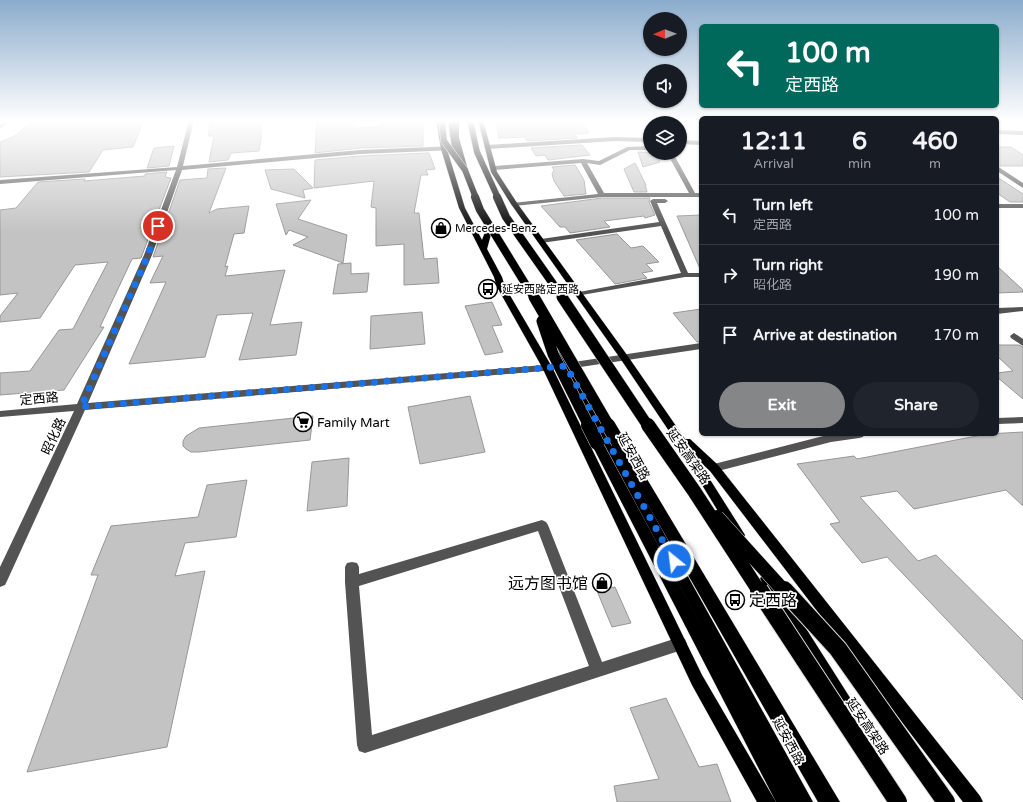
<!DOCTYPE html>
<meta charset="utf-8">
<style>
:root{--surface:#171b24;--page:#20242c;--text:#f1f3f6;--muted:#9ea1a6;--line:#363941;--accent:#858687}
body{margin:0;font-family:"Varela Round","Noto Sans SC",sans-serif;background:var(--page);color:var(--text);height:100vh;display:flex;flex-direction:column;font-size:15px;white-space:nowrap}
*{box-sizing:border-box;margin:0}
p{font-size:13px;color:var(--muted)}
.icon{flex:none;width:22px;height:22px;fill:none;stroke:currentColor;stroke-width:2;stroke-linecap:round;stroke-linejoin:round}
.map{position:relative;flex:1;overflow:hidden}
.side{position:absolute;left:699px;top:116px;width:300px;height:320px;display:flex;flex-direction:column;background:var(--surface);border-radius:6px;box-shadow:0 1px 3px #0004}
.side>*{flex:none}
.guide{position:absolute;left:699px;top:24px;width:300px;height:84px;border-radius:6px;box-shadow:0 1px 3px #0004;background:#00695c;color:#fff;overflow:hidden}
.needle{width:26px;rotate:269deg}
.tools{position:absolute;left:643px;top:12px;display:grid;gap:8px}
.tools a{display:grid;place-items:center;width:44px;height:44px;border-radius:50%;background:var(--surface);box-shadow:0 1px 3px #0004;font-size:20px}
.pin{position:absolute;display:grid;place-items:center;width:34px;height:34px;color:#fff;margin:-17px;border:2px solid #fff;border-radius:50%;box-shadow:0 1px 4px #0007}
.me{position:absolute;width:44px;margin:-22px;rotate:331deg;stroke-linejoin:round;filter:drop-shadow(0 0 3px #0008)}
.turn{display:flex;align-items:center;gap:14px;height:84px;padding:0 20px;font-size:18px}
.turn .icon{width:52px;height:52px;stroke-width:2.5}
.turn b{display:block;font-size:28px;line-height:34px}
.eta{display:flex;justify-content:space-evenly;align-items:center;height:68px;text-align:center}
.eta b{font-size:24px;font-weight:700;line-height:28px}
.action{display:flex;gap:8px;margin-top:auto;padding:8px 20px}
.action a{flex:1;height:46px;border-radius:24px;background:var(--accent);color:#fff;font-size:16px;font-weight:700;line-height:46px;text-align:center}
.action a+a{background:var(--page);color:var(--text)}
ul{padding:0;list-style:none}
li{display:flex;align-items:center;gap:12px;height:60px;padding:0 20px;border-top:1px solid var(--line)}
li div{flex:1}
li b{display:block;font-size:15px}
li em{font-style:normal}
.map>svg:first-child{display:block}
</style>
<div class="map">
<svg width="1023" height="802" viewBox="0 0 1023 802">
<rect width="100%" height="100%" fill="#fff"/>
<!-- building -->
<path fill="#c3c3c3" stroke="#979797" d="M34,120h22l-3,3 91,-3 -11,27 -30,3 -14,22 -89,5v-35l15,-6z
M211,120h50v18l-2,13 -28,2 -3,7 -19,2 5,-26h-6z
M317,120h36l2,8 24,-1 2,-7h19v4l23,-1v23l-63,2 -45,5z
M504,120h32l1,2 43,-2 9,13 -15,1 3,4 -50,3 -2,-4 -26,1 -3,-14h10z
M582,145l8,10 -42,5 -3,-5 -9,1 -5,-8z
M174,146l-5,20 -22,2 7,-20z
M997,147h14l12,8v11h-23l-3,-1z
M638,152l17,1 5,9 -17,5z
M429,153l6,16 -9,1 2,5h-7l-7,38h5l5,46 13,-1 2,25 -35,2v-41l-28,2v-38l-5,-1 3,-26 -60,7 1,-28 45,-4z
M635,163l11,22h-1l2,7h-13l-10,-23z
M575,165l9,15 2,14 -22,2 -10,-15 -2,-7 2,-4 -2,-3z
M226,168l-17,45 8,-4 32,-3 -5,27 -10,1 -9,33 3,-1 -3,10 60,-6 -15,55 32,-3 -6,33 -57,5 14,-47 -36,2 -12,42 -76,7 37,-82 -16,1 13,-27 -10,1 27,-77 27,-2 1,-9z
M294,169l19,19 -10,2 2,8 -34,-9 -6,-19z
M167,172l-2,5 6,1 -30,80 -9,1 -32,68h4l-40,63 -64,5v-22l30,-2 29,-41 14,-1 35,-67 -33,3 -35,53 -40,4v-6l18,-23 -18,2v-85l16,-2 22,-26 47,-3 -1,2 61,-5v-2z
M997,177l26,17v8h-13l-13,-9z
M602,198h48l-1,4 6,13 -10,3 -1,-2 -40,5 6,6 -40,6 -5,-6h-5l-19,-21z
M311,200l-13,19 49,16 -4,28 -50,-18 15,-8 -19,-7 -3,5 -10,-31z
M701,215v56l-24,-55z
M617,234l14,14 12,-2 16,16 -13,2 7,7 -11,2 5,5 -32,6 -39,-44z
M351,263v11l18,-1 -2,19 -34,2 5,-30z
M997,266l26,24v2l-26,1z
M492,302l10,23 -10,1 11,26 -18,3 -20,-49z
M701,309v33h-4l-24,-29z
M422,312l3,32 -55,5 1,-33z
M997,345h22l4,2v52l-26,-22v-4l16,-2 -16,-15z
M470,396l15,56 -65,12 -12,-57z
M313,416l-3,24 -111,12h-8l-5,-3 -3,-3v-5l3,-5 13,-8z
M1023,432v74l-17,-16 -92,19 -17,-18 -37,6 58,64 18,-6 87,86v59l-136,-143 -25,6 -32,-39 10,-2 -43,-58 57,-8 3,3 130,-25z
M349,458l-2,48 -40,5 5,-49z
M247,480l-11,57 -51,6 -10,33 30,-5 -38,176 -140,25 71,-197h-7l20,-49 87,-9 9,-32z
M615,587l16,36 -19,4 -15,-36z
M666,698l33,69 18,-3 14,38h-114l-3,-16 45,-7 -29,-71z"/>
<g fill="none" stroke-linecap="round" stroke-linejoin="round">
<defs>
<path id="major" d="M436,120h5l6,29 18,59 17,32 7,-18 5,1 -7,26 15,28 3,10 47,80 150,308 74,127h-19l-65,-117 -150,-318 -45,-80 -3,-10 -35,-69 -18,-59z
M448,120h5l5,28 6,17 -5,-1 -7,-16z
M478,120h5l14,52 20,31 110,152 58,84h5l28,26 262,331 3,6h-20l-253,-331 -13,-12 48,76 -2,4 -4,1 -4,-1 -64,-105 -51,-76 -109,-154 -20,-32z
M550,332l4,3 259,467h-18l-249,-467z
M767,573l5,2 82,129 2,6 -2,6 -6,2 -6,-2 -80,-133 -2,-4 2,-4z"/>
<path id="highway" d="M453,120h6v18l9,32 -1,1 -5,-1 -9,-32z
M467,120h6l7,32 -1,1 -5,-1z
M618,438l5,1 217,363h-22l-206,-360 1,-3z
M597,439l5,1 1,3 194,359h-21l-185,-359 1,-3z"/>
</defs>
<!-- major casing -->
<use href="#major" stroke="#dbdbdb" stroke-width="1"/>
<!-- highway casing -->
<use href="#highway" stroke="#dbdbdb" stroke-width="1"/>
<!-- minor -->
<path fill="#535353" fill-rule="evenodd" d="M6,120h5l-11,9v-4z
M189,120h5l-11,46 177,-16 95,-4 3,2 -3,2 -95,4 -178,16 -30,85 -64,148 479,-40 134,-20v6l-134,20 -482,41 -78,171 -2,4 -5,2v-20l74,-156 -74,6v-6l77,-7 67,-149 32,-85 -176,14v-4l177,-13z
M997,130l26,1v4l-26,-1z
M615,137l35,1v4l-35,-1 -128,8 -3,-2 3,-2z
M680,140l21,1v4l-21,-1z
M650,146v4h-20l-30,15 -13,-2 17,30h85l-22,-40h6l22,40h6v4h-99l-88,9 -3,-2 1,-1 86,-9 -17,-31 -87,7 -3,-2 3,-2 89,-7 16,2 28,-14z
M997,166l26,17v5l-26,-17z
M653,199h12l3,2 -3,2h-8l31,70h13v4h-16l-109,19v-4h3l102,-19 -20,-47 -120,17 -4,-2 4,-2 118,-17 -9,-21z
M997,204h26v4h-26z
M1023,307v4l-26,3v-6z
M1014,333l9,6v7l-12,-8 -1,-2z
M1023,417v6l-26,1v-6z
M831,434h33l-1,3 -4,1 -28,4 -117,30 -4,-1 -2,-3 2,-3 4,-1z
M542,520l4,2 2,3 54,137 78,-25 5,2 2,5 -2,5 -320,104 -6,-2 -2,-6 -12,-163v-15l2,-4 5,-1 5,1 2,4v7zM538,531l51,135 -217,69 -13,-149z"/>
<!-- major -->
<use href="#major" fill="#000" fill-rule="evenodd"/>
<!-- highway -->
<use href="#highway" fill="#000" fill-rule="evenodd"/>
<defs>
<path id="highway-bridge-far4" d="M442,122l2,19 21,29 11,28
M477,152l21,46"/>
<path id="highway-bridge-far3" d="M475,197l5,13 54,88
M497,197l9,20 57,81"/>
<path id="highway-bridge-far2" d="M534,297l75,129
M562,297l86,129
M542,321l11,33 36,72"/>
<path id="highway-bridge-far1" d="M588,425l9,18
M608,425l10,17
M648,425l46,66 65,100
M717,517l67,74"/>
<path id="highway-bridge" d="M759,590l139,212
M784,590l54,59 108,153"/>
</defs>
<!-- highway-bridge-far4 casing -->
<use href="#highway-bridge-far4" stroke="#dbdbdb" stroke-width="7" stroke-linecap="butt"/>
<!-- highway-bridge-far3 casing -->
<use href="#highway-bridge-far3" stroke="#dbdbdb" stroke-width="9" stroke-linecap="butt"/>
<!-- highway-bridge-far2 casing -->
<use href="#highway-bridge-far2" stroke="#dbdbdb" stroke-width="12" stroke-linecap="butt"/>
<!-- highway-bridge-far1 casing -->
<use href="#highway-bridge-far1" stroke="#dbdbdb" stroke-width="15" stroke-linecap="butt"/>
<!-- highway-bridge casing -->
<use href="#highway-bridge" stroke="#dbdbdb" stroke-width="20" stroke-linecap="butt"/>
<!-- highway-bridge-far4 -->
<use href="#highway-bridge-far4" stroke="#000" stroke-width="6"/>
<!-- highway-bridge-far3 -->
<use href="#highway-bridge-far3" stroke="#000" stroke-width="8"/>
<!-- highway-bridge-far2 -->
<use href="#highway-bridge-far2" stroke="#000" stroke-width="11"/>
<!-- highway-bridge-far1 -->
<use href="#highway-bridge-far1" stroke="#000" stroke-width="14"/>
<!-- highway-bridge -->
<use href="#highway-bridge" stroke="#000" stroke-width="18"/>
</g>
<!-- sky -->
<linearGradient id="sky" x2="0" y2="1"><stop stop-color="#8baccc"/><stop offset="0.52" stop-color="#fff"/><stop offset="1" stop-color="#fff" stop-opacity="0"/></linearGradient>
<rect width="1023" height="233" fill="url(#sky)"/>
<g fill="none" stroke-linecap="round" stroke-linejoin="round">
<!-- route -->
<path stroke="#1a73e8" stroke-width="7" stroke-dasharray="0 12.6" d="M158,226l-10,29 -67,152 485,-41 108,195"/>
</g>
<!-- icons -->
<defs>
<symbol id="shop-ring" viewBox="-11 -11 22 22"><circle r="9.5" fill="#fff" stroke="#000" stroke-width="1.5"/><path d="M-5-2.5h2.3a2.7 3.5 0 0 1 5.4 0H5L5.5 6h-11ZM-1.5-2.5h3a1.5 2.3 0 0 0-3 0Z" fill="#000"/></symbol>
<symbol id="bus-ring" viewBox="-11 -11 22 22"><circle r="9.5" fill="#fff" stroke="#000" stroke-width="1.5"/><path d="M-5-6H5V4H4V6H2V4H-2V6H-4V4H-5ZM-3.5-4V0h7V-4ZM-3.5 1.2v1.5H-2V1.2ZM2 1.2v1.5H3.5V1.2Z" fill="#000"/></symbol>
<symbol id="supermarket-ring" viewBox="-11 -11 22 22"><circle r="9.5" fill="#fff" stroke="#000" stroke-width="1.5"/><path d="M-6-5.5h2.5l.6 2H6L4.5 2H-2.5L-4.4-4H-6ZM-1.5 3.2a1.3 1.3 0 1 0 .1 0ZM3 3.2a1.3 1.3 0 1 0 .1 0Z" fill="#000"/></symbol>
</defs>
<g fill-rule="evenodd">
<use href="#shop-ring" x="430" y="217" width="22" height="22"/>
<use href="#bus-ring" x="477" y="278" width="22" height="22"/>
<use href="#supermarket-ring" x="292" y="411" width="22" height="22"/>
<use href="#shop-ring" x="591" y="572" width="22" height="22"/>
<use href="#bus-ring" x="724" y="589" width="22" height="22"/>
</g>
<g text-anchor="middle" stroke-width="3.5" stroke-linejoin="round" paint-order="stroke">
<!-- far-poi labels -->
<g font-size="11" fill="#000" stroke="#fff" text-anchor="start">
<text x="455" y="232">Mercedes-Benz</text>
<text x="502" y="293">延安西路定西路</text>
</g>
<!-- street labels -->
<g font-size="13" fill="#000" stroke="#fff">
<text transform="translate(39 398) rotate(-5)" y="5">定西路</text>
<text transform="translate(53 436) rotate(-65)" y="5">昭化路</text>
<text transform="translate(634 456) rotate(61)" y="5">延安西路</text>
<text transform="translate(689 456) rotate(55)" y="5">延安高架路</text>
<text transform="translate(868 726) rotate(56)" y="5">延安高架路</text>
<text transform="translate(789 741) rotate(62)" y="5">延安西路</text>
</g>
<!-- poi labels -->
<g font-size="13" fill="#000" stroke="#fff" text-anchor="start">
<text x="317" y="427">Family Mart</text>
</g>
<!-- near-poi labels -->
<g font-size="16" fill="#000" stroke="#fff" text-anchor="end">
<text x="588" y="589">远方图书馆</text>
<text x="749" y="606" text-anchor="start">定西路</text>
</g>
</g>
</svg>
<div class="tools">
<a><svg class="needle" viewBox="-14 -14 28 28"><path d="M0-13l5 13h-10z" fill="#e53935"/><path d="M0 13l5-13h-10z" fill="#9ea1a6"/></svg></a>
<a><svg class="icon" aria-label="sound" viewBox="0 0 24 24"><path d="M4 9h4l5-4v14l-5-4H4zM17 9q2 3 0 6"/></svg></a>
<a><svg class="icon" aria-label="layers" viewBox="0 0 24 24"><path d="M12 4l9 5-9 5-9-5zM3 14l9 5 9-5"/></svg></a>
</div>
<div class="pin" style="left:158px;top:226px;background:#d93025"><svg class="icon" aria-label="arrive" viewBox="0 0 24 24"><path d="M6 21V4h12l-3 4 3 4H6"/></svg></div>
<svg class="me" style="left:674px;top:561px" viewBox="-20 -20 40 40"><circle r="17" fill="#1a73e8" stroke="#fff" stroke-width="3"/><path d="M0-11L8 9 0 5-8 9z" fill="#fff"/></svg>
<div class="guide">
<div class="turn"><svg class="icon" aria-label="left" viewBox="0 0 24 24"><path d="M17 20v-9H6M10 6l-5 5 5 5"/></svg><div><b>100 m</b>定西路</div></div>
</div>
<section class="side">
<div class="eta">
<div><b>12:11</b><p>Arrival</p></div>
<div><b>6</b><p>min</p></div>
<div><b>460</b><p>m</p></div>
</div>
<ul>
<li><svg class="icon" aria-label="left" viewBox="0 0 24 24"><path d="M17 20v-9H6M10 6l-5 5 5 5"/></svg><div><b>Turn left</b><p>定西路</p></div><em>100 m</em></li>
<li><svg class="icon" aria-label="right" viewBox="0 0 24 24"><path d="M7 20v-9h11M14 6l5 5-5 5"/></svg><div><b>Turn right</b><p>昭化路</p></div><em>190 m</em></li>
<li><svg class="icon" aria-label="arrive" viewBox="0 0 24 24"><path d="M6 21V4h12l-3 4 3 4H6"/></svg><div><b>Arrive at destination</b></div><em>170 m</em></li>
</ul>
<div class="action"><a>Exit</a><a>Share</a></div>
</section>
</div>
